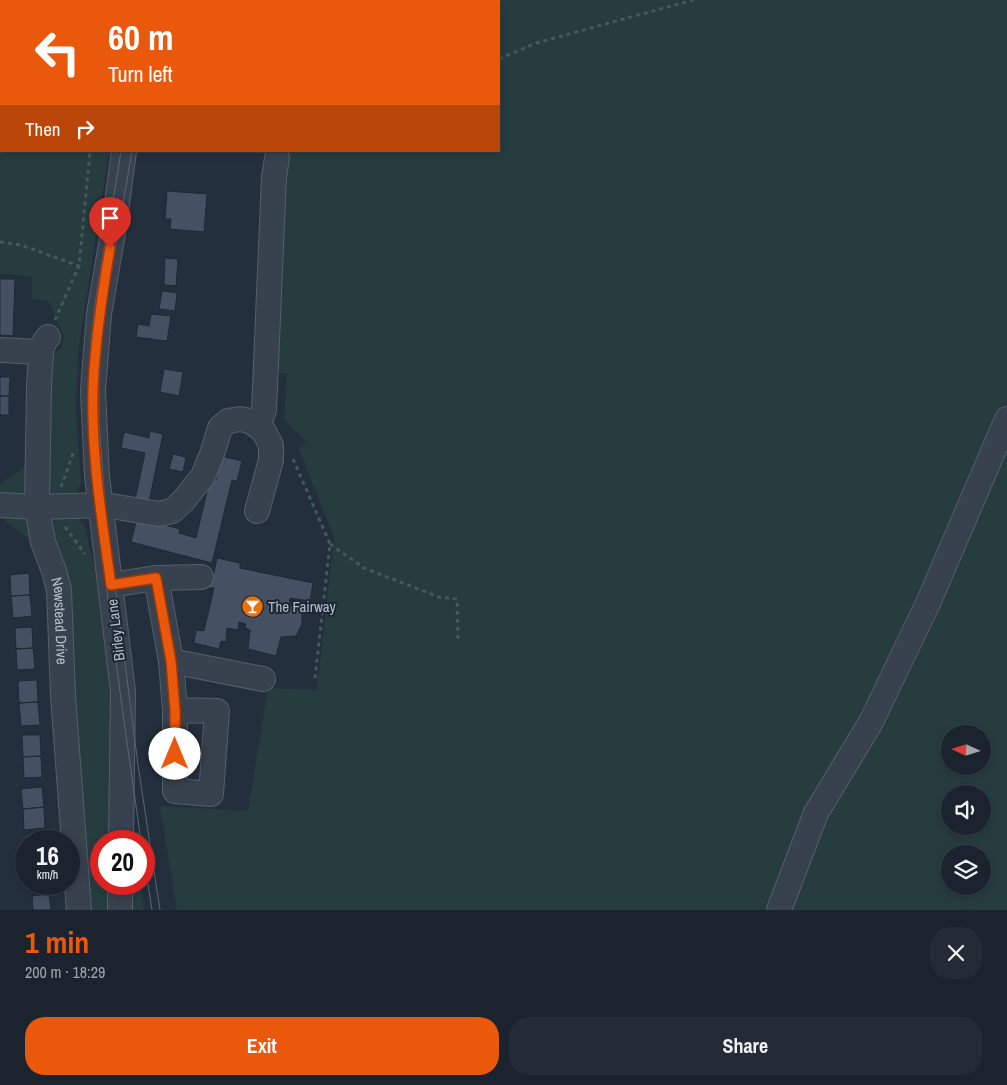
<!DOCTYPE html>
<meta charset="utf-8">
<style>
:root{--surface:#1b232e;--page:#242b36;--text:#f1f3f6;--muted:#a0a4aa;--line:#39404a;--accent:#ea580c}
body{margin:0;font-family:"Archivo Narrow",sans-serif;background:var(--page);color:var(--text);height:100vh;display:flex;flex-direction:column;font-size:19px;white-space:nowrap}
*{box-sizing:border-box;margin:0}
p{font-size:16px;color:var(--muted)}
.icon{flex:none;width:28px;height:28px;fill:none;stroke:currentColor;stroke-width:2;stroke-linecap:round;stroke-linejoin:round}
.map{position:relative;height:910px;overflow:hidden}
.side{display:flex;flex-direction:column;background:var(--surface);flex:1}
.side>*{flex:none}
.banner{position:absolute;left:0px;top:0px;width:500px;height:152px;box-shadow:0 2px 8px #0003,0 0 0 1px var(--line);background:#ea580c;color:#fff;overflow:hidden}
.needle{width:32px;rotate:274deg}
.buttons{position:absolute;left:941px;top:725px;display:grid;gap:10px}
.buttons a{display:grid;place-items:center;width:50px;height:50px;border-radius:50%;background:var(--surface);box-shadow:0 2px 8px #0003,0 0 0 1px var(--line);font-size:25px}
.speed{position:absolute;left:15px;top:830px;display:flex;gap:10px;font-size:25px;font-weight:700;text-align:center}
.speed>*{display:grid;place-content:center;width:65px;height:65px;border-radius:50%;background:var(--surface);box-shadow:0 2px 8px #0003,0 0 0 1px var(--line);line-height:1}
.speed small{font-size:12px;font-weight:400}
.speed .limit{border:8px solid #d22;background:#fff;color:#111}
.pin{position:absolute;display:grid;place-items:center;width:42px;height:42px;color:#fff;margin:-51px -21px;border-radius:50% 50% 50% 0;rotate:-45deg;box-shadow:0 0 5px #0007}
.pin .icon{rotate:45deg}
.me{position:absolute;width:55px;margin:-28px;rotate:0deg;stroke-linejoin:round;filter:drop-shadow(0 0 4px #0008)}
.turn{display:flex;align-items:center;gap:18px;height:105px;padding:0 25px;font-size:22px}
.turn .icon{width:65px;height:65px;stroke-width:2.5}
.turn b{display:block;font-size:35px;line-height:42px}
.then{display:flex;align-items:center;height:48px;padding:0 25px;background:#0003;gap:10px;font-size:19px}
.round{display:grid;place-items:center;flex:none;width:52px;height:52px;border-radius:20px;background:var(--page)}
.summary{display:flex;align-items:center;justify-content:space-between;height:85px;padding:0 25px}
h1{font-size:30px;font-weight:700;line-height:38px;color:var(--accent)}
.primary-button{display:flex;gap:10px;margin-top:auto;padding:10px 25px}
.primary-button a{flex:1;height:58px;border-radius:20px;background:var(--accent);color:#fff;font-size:20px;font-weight:700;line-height:58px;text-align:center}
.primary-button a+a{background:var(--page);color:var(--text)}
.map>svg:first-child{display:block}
</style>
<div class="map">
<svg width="1007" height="910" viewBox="0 0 1007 910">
<rect width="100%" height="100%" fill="#242f3e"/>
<!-- green -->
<path fill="#263c3f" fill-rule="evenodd" d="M0,0h115l-114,1v150h108l-30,194 -3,61 5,76 -6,13h-22l-7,-11v-121l15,-16 3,-10 -16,-37 -16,-1v-23l-32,-2z
M169,0h838v910h-830l-17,-104 88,5 20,-123 49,2 17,-153 -35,-88 7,-8 -22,-21 3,-46 -24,-4 8,-210 -5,-9h233v-150h-331zM950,734h32v32h-32zM950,794h32v32h-32zM950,854h32v32h-32z
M26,465l2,22 -6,8h-22v-11z
M0,513l15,1 12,5 7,24 -34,-26z
M73,515l11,10 14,56 12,103 2,157h-11v43h11v26h-22l-37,-370 -1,-14 5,-10z
M131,884h9l4,26h-14z"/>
<!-- building -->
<path fill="#455162" stroke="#1f2835" d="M167,191l40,3 -3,38 -34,-3 1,-10h-6z
M165,258l13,1 -2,27 -12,-1z
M0,279h15l-2,57 -13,-1z
M162,291l15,2 -2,18 -16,-2z
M151,314l20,2 -4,25 -31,-4 2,-13 11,2z
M164,369l19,3 -4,24 -19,-4z
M0,377h10l-1,19h-9z
M0,396h9v19h-9z
M150,431l13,3 -15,73 -14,-3 11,-51 -24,-5 3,-16 25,6z
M173,454l13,3 -3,15 -14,-3z
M221,456l21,5 -5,20 -5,-1 -20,83 -81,-21 6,-24 43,11 -1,4 17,5 14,-59 6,1z
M217,558l23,5v5l73,15 -3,18 -20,-3 -1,7 13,4v15l-6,12 -15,1 -5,19 -28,-7 2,-19 -5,-2 1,-4 -7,-2 -1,8 -11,-2 -1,14 -5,-1 -2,8 -25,-6 2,-13 8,1 10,-43h-8l2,-12h5z
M29,573l1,22 -19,1 -1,-21z
M30,595l2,21 -19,2 -2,-22z
M32,627l1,21 -17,1 -1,-21z
M33,648l2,21 -18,1 -1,-21z
M37,680l1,22 -19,1 -1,-22z
M38,702l2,23 -19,1 -2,-23z
M22,735h18l1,21 -18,1z
M41,756l1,21 -18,1 -1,-21z
M42,787l2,20 -21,2 -2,-20z
M44,807l1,21 -21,2 -1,-21z
M49,894l2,16h-18l-1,-14z"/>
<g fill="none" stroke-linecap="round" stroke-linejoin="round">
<defs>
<g id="minor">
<path d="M134,1v-1"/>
<path id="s1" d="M48,337l-5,7 -2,8 -2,33 -2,122 6,35 11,29 5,19 4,106 16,214"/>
<path d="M0,350l41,2"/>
<path d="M258,426l6,-16 10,-233 3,-19"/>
<path d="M0,505l37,2 68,-2 54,9 13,-3 11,-10 20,-25 9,-22 8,-26 8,-7 12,-2 10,2 13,9 8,15v15l-14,51"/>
<path d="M156,578l45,-1"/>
<path d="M111,585l45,-7 15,83 4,49v81l36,3 6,-83 -42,-1"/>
<path d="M171,661l92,18"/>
<path d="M121,841l2,-150 -26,-215 -4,-86 6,-76 14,-81 11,-82"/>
<path d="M120,910v-26"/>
<path d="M779,910l37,-97 55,-91 58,-121 78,-182"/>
</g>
</defs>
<!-- minor casing -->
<use href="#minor" stroke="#565f6c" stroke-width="26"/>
<!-- path -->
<path stroke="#44595c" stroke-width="3" stroke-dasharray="4 4" stroke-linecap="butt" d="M104,1v-1
M499,59l37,-16 157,-43
M0,117h1
M0,242l21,3 58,21
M55,320l24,-54 11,-115
M293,459l37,85 -15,134
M61,487l13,-36
M65,527l20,27
M330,544l34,24 75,29 18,2 1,40"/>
<!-- minor -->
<use href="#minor" stroke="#38414e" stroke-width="24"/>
<!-- tram -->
<path stroke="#5a6575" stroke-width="1" d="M131,1v-1
M160,1v-1
M121,151c-11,76 -31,152 -32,229 -2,62 7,126 15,188 11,91 24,182 37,273
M132,151l-28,163 -5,65v44l6,82 33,260 22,145
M144,858l8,52"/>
</g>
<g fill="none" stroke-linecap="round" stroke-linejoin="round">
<defs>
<path id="route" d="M110,248c-8,47 -15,93 -17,140 -2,66 9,132 18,197l45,-7 15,83 4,49v44"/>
</defs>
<!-- route casing -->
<use href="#route" stroke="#983908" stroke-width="12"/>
<!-- route -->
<use href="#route" stroke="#ea580c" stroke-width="9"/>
</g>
<!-- icons -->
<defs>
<symbol id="bar-disc" viewBox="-11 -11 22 22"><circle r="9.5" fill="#e8710a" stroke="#1d2633"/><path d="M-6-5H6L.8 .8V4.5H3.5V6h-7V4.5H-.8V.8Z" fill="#fff"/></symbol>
</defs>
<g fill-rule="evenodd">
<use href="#bar-disc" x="240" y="594" width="25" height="25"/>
</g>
<g text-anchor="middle" stroke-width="4" stroke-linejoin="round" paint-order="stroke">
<!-- poi labels -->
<g font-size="15" fill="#b4bcc9" stroke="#1d2633" text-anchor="start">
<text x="268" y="612">The Fairway</text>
</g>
<!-- street labels -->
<g font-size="15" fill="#b4bcc9" stroke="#1d2633">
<text dy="5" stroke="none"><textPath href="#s1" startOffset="289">Newstead Drive</textPath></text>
<text transform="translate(116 630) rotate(-97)" y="5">Birley Lane</text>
</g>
</g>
</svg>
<div class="buttons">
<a><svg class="needle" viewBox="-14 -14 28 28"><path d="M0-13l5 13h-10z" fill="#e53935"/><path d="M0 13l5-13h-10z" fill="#a0a4aa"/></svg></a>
<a><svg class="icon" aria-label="sound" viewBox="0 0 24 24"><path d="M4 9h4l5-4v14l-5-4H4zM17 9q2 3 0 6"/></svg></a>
<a><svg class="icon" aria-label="layers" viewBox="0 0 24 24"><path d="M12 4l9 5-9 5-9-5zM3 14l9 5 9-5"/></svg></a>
</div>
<div class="speed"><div>16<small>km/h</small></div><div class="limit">20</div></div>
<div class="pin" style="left:110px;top:248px;background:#d93025"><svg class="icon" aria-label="arrive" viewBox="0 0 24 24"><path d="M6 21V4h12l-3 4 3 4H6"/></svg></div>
<svg class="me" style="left:175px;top:754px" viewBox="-20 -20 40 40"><circle r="19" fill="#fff"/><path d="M0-13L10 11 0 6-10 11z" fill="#ea580c"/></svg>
<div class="banner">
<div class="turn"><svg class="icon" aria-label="left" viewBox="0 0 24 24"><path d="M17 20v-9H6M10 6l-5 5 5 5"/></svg><div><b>60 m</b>Turn left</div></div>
<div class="then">Then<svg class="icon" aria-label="right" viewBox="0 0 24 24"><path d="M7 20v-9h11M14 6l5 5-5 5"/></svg></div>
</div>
</div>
<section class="side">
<div class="summary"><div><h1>1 min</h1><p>200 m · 18:29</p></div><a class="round"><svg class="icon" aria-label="close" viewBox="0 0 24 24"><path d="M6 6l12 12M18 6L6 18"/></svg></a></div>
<div class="primary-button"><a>Exit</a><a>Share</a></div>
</section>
